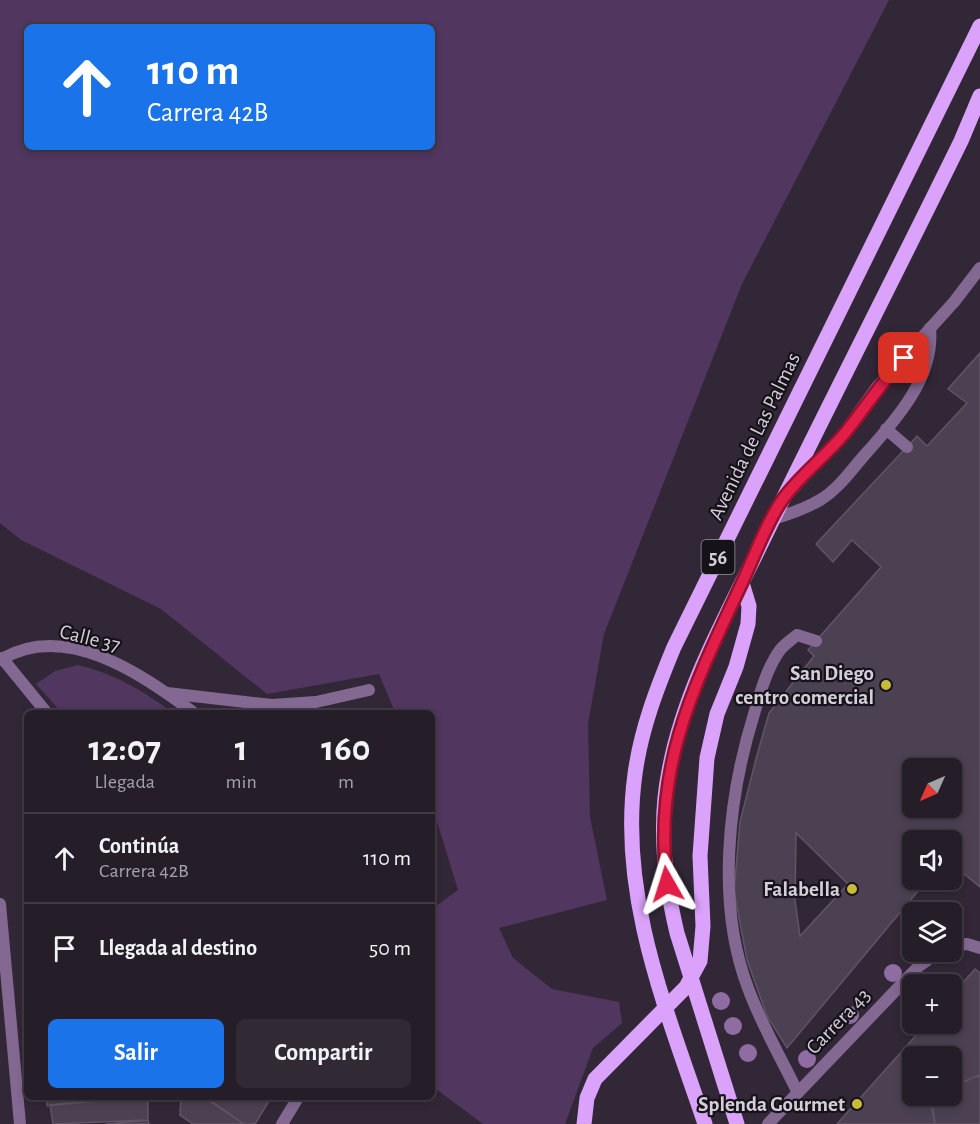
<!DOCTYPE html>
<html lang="es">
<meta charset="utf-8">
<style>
:root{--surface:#251d28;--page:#312a34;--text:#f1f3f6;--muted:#a3a2a8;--line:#423b45;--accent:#1a73e8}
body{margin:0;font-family:"Alegreya Sans",sans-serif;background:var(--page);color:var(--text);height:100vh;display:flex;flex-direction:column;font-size:22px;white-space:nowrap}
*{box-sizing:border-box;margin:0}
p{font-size:20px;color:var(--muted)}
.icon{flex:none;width:33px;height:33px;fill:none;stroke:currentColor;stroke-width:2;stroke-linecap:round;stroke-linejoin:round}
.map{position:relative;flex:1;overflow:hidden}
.details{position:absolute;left:24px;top:710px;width:411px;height:390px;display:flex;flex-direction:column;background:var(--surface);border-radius:9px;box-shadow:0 3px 9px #0003,0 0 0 2px var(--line)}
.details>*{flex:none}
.banner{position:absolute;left:24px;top:24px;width:411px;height:126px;border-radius:9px;box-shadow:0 3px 9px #0003,0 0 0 2px var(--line);background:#1a73e8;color:#fff;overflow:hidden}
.needle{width:39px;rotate:225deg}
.buttons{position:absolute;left:902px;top:758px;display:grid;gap:12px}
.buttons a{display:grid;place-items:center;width:60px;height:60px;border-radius:9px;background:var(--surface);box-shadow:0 3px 9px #0003,0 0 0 2px var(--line);font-size:30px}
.pin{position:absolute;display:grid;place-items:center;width:51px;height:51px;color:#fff;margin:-26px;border-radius:12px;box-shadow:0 3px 9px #0006}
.me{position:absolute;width:66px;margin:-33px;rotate:354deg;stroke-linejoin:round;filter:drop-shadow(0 0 4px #0008)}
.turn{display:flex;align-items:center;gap:21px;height:126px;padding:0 24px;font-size:27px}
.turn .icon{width:78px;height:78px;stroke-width:2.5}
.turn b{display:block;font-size:42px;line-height:51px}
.eta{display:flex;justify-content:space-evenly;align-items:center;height:102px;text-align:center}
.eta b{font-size:36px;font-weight:700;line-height:42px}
.action{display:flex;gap:12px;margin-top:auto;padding:12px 24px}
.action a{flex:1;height:69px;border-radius:9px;background:var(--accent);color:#fff;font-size:24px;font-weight:700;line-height:69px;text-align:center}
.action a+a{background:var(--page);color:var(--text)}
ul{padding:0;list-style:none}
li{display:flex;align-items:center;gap:18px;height:90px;padding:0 24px;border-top:2px solid var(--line)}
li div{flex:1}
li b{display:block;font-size:22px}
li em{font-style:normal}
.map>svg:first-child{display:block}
</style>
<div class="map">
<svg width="980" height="1124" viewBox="0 0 980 1124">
<rect width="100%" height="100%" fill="#312736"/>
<!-- green -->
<path fill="#51365f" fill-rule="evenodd" d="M0,0h889l-147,284 -138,350 -16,90 2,93 17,83 -108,28 14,30 39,31 67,13 3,21 -29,25 -28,76h-82l-51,-38v-177l26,-19 -26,-85v-93h-37l-16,-38 -112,20 -106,-85 -140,-69 -21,-17zM27,27h405v120h-405z
M78,665c37,9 64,25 94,47h-111l-25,-28 19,-13z"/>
<!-- building -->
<path fill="#4c4152" stroke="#605567" stroke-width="1.5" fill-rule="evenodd" d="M980,353v534l-29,-24v-23h-39v39h16l-141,169 -20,-32 -20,-56 -13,-69 6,-69 17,-67 12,-42 45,-57 -6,-6 73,-83 -29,-27 -19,22 -17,-18 101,-108 10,10 40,-43 -19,-14zM912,768h39v39h-39zM796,833l52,51 -48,52 -5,-36z
M23,818h4v40z
M975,969l5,4v102l-29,12v-31h-39v39h19l4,29h-98l90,-101h24v-27z
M980,1075v49h-45l-6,-28 22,-1v-8z
M46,1096h99l-98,10z
M148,1096v24l-95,4 -3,-19z
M181,1096h21l42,28h-51l-13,-9z
M204,1096h68l-17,28h-11z
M148,1120l1,4h-43z"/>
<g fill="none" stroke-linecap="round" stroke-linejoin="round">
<!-- service -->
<path stroke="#836892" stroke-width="12" d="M886,429l21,18
M773,519c17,-5 32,-10 47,-19 17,-10 29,-27 42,-42 31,-35 73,-79 68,-130
M167,693l105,12 44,-3 53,-12
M797,1091c-16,-33 -36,-67 -49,-103 -32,-84 -20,-190 6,-274 6,-21 13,-46 26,-64 4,-5 11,-10 17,-15l19,6"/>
<!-- minor -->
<path stroke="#836892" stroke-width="12" d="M791,491l53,-58 33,-46 77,-85 26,-34
M2,658l44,54
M0,660c65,-40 141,14 193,52
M0,904l20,220
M951,946l16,-2 13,4
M282,1124l17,-28
M768,1124l151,-158 21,-15"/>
<!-- primary -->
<path stroke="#dba2fb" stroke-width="15" d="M584,1124l3,-26 8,-19 91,-92 14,-26 3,-35 -3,-70 7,-98 10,-44 19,-47 12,-43 1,-18 -7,-23
M705,1124c-38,-113 -87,-228 -70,-350 6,-45 22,-86 39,-127l306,-621
M737,1124l-60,-191c-13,-54 -19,-108 -8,-162 15,-82 58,-157 94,-231 65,-134 133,-266 198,-399l19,-45"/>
</g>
<!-- trees -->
<g fill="#8f6ca2">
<circle cx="893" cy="973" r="9"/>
<circle cx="721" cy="1001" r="9"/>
<circle cx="850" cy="1015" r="9"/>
<circle cx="733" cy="1026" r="9"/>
<circle cx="748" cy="1053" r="9"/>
<circle cx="807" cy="1059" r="9"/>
</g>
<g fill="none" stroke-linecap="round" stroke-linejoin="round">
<defs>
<path id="route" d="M667,884c-14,-117 26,-196 74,-299 12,-25 26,-64 42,-86 17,-24 43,-43 62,-66 20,-25 37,-51 59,-75"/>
</defs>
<!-- route casing -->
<use href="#route" stroke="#92132f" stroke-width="15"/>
<!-- route -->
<use href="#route" stroke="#e11d48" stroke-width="10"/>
</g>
<!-- markers -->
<g fill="#c8bb3b" stroke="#161219" stroke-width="2">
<circle cx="886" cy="685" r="6"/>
<circle cx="852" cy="889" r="6"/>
<circle cx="857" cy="1104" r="6"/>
</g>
<g text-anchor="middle" stroke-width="4.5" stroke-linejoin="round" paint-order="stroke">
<!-- shield labels -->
<rect fill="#161219" stroke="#9c969f" stroke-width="1.5" x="701.5" y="540" width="33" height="34" rx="4.5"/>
<g font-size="20" font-weight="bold" fill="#d5ced9">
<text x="718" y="564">56</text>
</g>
<!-- street labels -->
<g font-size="21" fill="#d5ced9" stroke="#161219">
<text transform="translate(754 436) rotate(-64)" y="7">Avenida de Las Palmas</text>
<text transform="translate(90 638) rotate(14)" y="7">Calle 37</text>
<text transform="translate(838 1021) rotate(-46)" y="7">Carrera 43</text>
</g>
<!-- poi labels -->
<g font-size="21" font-weight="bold" fill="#d5ced9" stroke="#161219" text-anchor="end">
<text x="874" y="680">San Diego<tspan x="874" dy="24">centro comercial</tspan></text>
<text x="840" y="896">Falabella</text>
<text x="845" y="1111">Splenda Gourmet</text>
</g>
</g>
</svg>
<div class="buttons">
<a><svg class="needle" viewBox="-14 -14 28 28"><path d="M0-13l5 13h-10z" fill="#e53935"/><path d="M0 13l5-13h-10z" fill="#a3a2a8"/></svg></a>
<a><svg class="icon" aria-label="sound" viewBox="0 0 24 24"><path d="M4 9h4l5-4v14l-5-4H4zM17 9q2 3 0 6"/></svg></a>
<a><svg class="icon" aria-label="layers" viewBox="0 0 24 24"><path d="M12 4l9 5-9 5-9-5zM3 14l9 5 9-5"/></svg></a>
<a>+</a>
<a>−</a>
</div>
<div class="pin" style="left:904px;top:358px;background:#d93025"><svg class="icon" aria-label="arrive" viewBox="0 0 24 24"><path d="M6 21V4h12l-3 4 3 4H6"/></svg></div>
<svg class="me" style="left:667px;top:884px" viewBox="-20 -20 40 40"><path d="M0-17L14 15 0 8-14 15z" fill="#e11d48" stroke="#fff" stroke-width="4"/></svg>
<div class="banner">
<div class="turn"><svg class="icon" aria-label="ahead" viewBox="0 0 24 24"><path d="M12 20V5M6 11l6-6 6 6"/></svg><div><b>110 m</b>Carrera 42B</div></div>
</div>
<section class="details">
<div class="eta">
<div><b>12:07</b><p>Llegada</p></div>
<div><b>1</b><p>min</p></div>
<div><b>160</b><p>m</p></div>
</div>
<ul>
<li><svg class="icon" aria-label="ahead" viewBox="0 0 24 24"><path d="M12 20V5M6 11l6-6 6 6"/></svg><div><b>Continúa</b><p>Carrera 42B</p></div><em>110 m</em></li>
<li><svg class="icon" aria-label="arrive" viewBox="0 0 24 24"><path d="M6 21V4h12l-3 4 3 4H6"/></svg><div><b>Llegada al destino</b></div><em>50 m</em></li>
</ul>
<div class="action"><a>Salir</a><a>Compartir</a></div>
</section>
</div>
